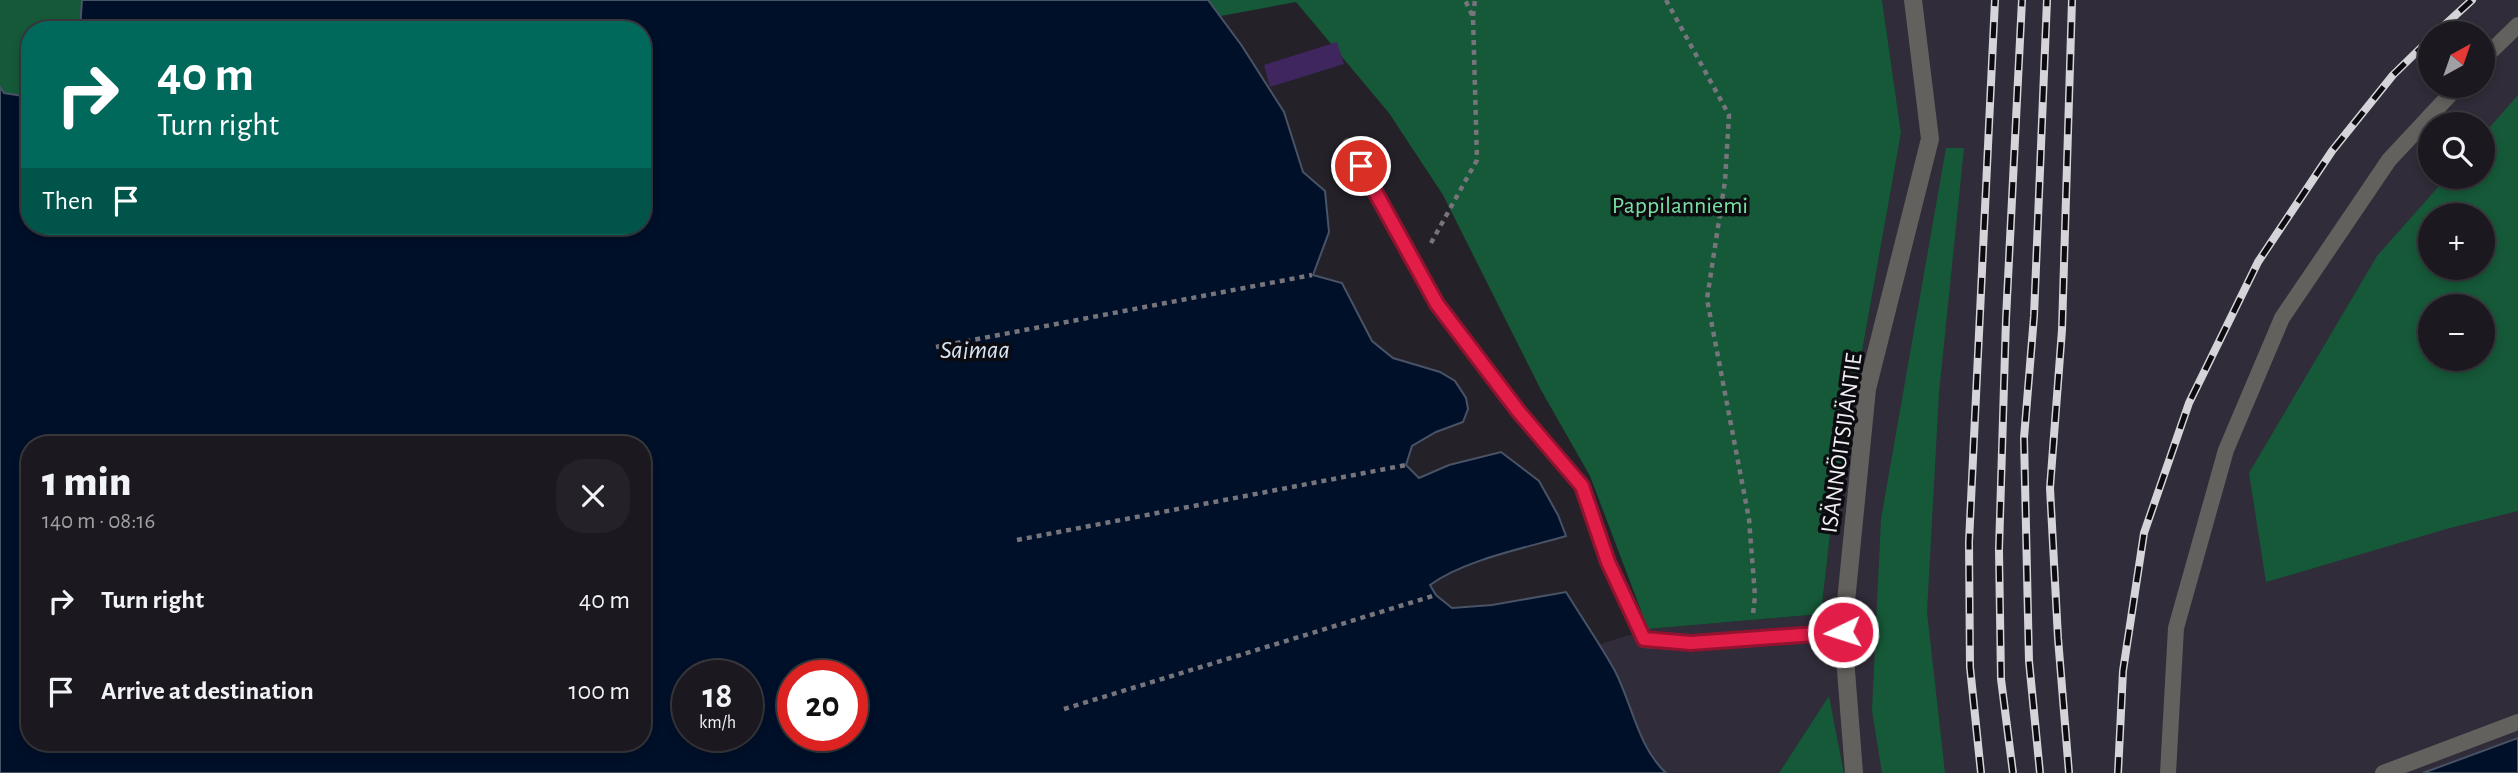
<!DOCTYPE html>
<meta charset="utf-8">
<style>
:root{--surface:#1b191f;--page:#242228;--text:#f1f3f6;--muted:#a0a0a4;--line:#39383d}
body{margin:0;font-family:"Alegreya Sans",sans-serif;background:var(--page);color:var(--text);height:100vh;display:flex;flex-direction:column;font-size:26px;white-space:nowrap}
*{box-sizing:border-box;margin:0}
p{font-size:23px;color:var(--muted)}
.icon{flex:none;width:38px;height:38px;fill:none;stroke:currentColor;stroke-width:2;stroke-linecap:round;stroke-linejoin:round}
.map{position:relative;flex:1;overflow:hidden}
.sheet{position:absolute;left:21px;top:436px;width:630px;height:315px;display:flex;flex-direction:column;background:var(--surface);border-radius:28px;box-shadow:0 4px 10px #0003,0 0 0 2px var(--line)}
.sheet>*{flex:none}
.banner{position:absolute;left:21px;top:21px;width:630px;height:214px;border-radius:28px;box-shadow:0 4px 10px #0003,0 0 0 2px var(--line);background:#00695c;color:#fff;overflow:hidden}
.needle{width:46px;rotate:40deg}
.controls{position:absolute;left:2418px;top:21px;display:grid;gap:14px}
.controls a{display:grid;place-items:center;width:77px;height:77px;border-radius:50%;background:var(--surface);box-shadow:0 4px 10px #0003,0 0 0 2px var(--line);font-size:35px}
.speed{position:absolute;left:672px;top:660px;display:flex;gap:14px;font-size:35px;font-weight:700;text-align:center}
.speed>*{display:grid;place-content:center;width:91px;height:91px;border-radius:50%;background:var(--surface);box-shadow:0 4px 10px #0003,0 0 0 2px var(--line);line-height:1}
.speed small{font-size:18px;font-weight:400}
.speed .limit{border:10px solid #d22;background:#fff;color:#111}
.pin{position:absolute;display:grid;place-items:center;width:60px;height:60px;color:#fff;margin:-30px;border:4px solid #fff;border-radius:50%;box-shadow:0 2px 7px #0007}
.me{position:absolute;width:77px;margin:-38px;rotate:266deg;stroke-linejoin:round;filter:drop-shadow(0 0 5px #0008)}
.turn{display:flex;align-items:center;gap:24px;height:147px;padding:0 21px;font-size:32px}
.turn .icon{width:91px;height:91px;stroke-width:2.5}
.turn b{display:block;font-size:49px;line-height:60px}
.then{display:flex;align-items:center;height:66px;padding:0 21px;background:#0003;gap:14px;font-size:26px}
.round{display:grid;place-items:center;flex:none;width:74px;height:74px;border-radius:28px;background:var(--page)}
.overview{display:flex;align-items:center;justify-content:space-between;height:119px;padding:0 21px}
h1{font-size:42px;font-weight:800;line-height:52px}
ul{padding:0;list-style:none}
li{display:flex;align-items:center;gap:21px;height:91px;padding:0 21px}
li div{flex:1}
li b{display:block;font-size:26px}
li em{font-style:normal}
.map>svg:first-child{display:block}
</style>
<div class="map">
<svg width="2518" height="773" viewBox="0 0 2518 773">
<rect width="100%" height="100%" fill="#242129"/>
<!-- built -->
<path fill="#302c39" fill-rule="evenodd" d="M1882,0h636v773h-674l-15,-76 -50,76h-113l-9,-8 -24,-46 -17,-46 -18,-28 50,-16 173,-15 10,-88 70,-393zM2431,33h52v53h-52zM2431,124h52v53h-52zM2431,215h52v53h-52zM2431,306h52v53h-52z"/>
<!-- green -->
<path fill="#155938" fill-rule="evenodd" d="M0,0h82l-2,30h-50v67l-26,-4 -4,-6z
M1208,0h674l19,133 -70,393 -10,88 -173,15 -58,-153 -49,-86 -98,-195 -54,-82 -93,-111 -75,14z
M2518,95v416l-68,17 -184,54 -17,-109 128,-217 70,-79h36v-42zM2431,215h52v53h-52zM2431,306h52v53h-52z
M1946,148h18l-25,245 -12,219 18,161h-63l-10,-62 9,-192z
M1829,696l15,77h-65z"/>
<!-- water -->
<path fill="#001029" stroke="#485366" stroke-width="2" fill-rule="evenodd" d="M82,0h1126l34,46 42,66 19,60 22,19 4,41 -16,43 29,8 30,58 21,17 47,14 15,9 11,17 2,11 -5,13 -27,10 -24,14 -6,19 13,13 30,-13 52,-13 38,29 19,34 8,21c-41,12 -102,24 -136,49l6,10 16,13 40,-3 74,-13c16,26 34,52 49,79 17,33 23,76 51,102h-1666v-686l4,6 26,4v129h612v-196h-562zM30,444h612v298h-612zM688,676h59v59h-59zM793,676h59v59h-59z
M2518,738v35h-95z"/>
<!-- building -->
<path fill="#3f265f" d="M1337,42l7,22 -74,23 -6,-22z"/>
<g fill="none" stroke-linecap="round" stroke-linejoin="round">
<!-- path -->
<path stroke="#77757c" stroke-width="4.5" stroke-dasharray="5 5" stroke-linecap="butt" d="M1666,0l63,115 -4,66 -18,118 42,220 6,77 -2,18
M1473,16l2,-16
M1431,243l46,-83 -4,-143 -8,-17
M936,347l376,-72
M1017,540l389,-75
M1064,709l372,-114"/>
<!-- service -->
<path stroke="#63615d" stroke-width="16" d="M2483,59l35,-34
M1349,146l88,158 82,109 63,73 26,76 36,78 47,3 152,-11
M2168,773l8,-145 50,-178 56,-132 107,-158 69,-74
M2383,773l135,-51"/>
<!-- minor -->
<path stroke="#63615d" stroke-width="18" d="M1854,773l-11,-141 24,-243 63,-250 -17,-139"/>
<defs>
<path id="rail" d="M2436,33l36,-33
M1981,773l-11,-106 -1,-125 26,-542
M2013,773l-12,-94 -2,-129 7,-231 16,-319
M2040,773l-11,-112 -5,-223 10,-122 13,-316
M2069,773l-11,-135 -8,-150 12,-158 10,-330
M2118,773l5,-102 21,-138 45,-130 69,-141 74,-111 61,-76 38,-37"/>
</defs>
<!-- rail casing -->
<use href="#rail" stroke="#d5d4d9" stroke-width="8"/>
<!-- rail -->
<use href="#rail" stroke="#0c0b0f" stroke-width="5" stroke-dasharray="16" stroke-linecap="butt"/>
</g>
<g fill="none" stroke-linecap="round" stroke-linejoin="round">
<defs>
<path id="route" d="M1361,166l76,138 82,108 63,74 26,76 36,77 47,4 152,-11"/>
</defs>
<!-- route casing -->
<use href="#route" stroke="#92132f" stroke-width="18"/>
<!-- route -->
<use href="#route" stroke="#e11d48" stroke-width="12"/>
</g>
<g text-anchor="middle" stroke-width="7" stroke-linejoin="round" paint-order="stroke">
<!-- park labels -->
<g font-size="24" fill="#79dfa4" stroke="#0c0b0f">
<text x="1680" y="213">Pappilanniemi</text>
</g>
<!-- street labels -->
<g font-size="24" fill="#efeef3" stroke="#0c0b0f">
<text transform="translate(1841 443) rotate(-82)" y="8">ISÄNNÖITSIJÄNTIE</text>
</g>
<!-- water labels -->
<g font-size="26" font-style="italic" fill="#d9e5f5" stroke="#0c0b0f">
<text x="975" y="358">Saimaa</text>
</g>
</g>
</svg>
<div class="controls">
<a><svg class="needle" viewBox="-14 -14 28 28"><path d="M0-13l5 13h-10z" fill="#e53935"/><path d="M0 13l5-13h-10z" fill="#a0a0a4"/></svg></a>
<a><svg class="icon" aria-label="search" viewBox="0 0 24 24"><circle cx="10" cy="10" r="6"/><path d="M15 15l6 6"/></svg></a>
<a>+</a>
<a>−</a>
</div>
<div class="speed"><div>18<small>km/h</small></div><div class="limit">20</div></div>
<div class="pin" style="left:1361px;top:166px;background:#d93025"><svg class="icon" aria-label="arrive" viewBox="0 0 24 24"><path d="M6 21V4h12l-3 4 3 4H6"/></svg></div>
<svg class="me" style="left:1843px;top:632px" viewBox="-20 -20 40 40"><circle r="17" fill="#e11d48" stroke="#fff" stroke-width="3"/><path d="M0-11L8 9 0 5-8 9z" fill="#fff"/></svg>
<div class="banner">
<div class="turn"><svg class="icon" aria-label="right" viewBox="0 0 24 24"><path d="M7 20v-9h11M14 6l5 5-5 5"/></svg><div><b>40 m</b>Turn right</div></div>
<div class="then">Then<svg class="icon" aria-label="arrive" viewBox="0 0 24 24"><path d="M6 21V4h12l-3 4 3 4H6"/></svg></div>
</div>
<section class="sheet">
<div class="overview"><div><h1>1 min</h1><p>140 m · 08:16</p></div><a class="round"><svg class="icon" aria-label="close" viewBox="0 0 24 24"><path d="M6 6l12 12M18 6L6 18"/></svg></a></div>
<ul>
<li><svg class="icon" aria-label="right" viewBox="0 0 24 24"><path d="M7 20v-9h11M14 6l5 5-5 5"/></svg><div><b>Turn right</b></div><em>40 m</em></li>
<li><svg class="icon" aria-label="arrive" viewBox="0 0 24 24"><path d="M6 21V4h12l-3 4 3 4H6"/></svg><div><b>Arrive at destination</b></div><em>100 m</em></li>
</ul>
</section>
</div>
